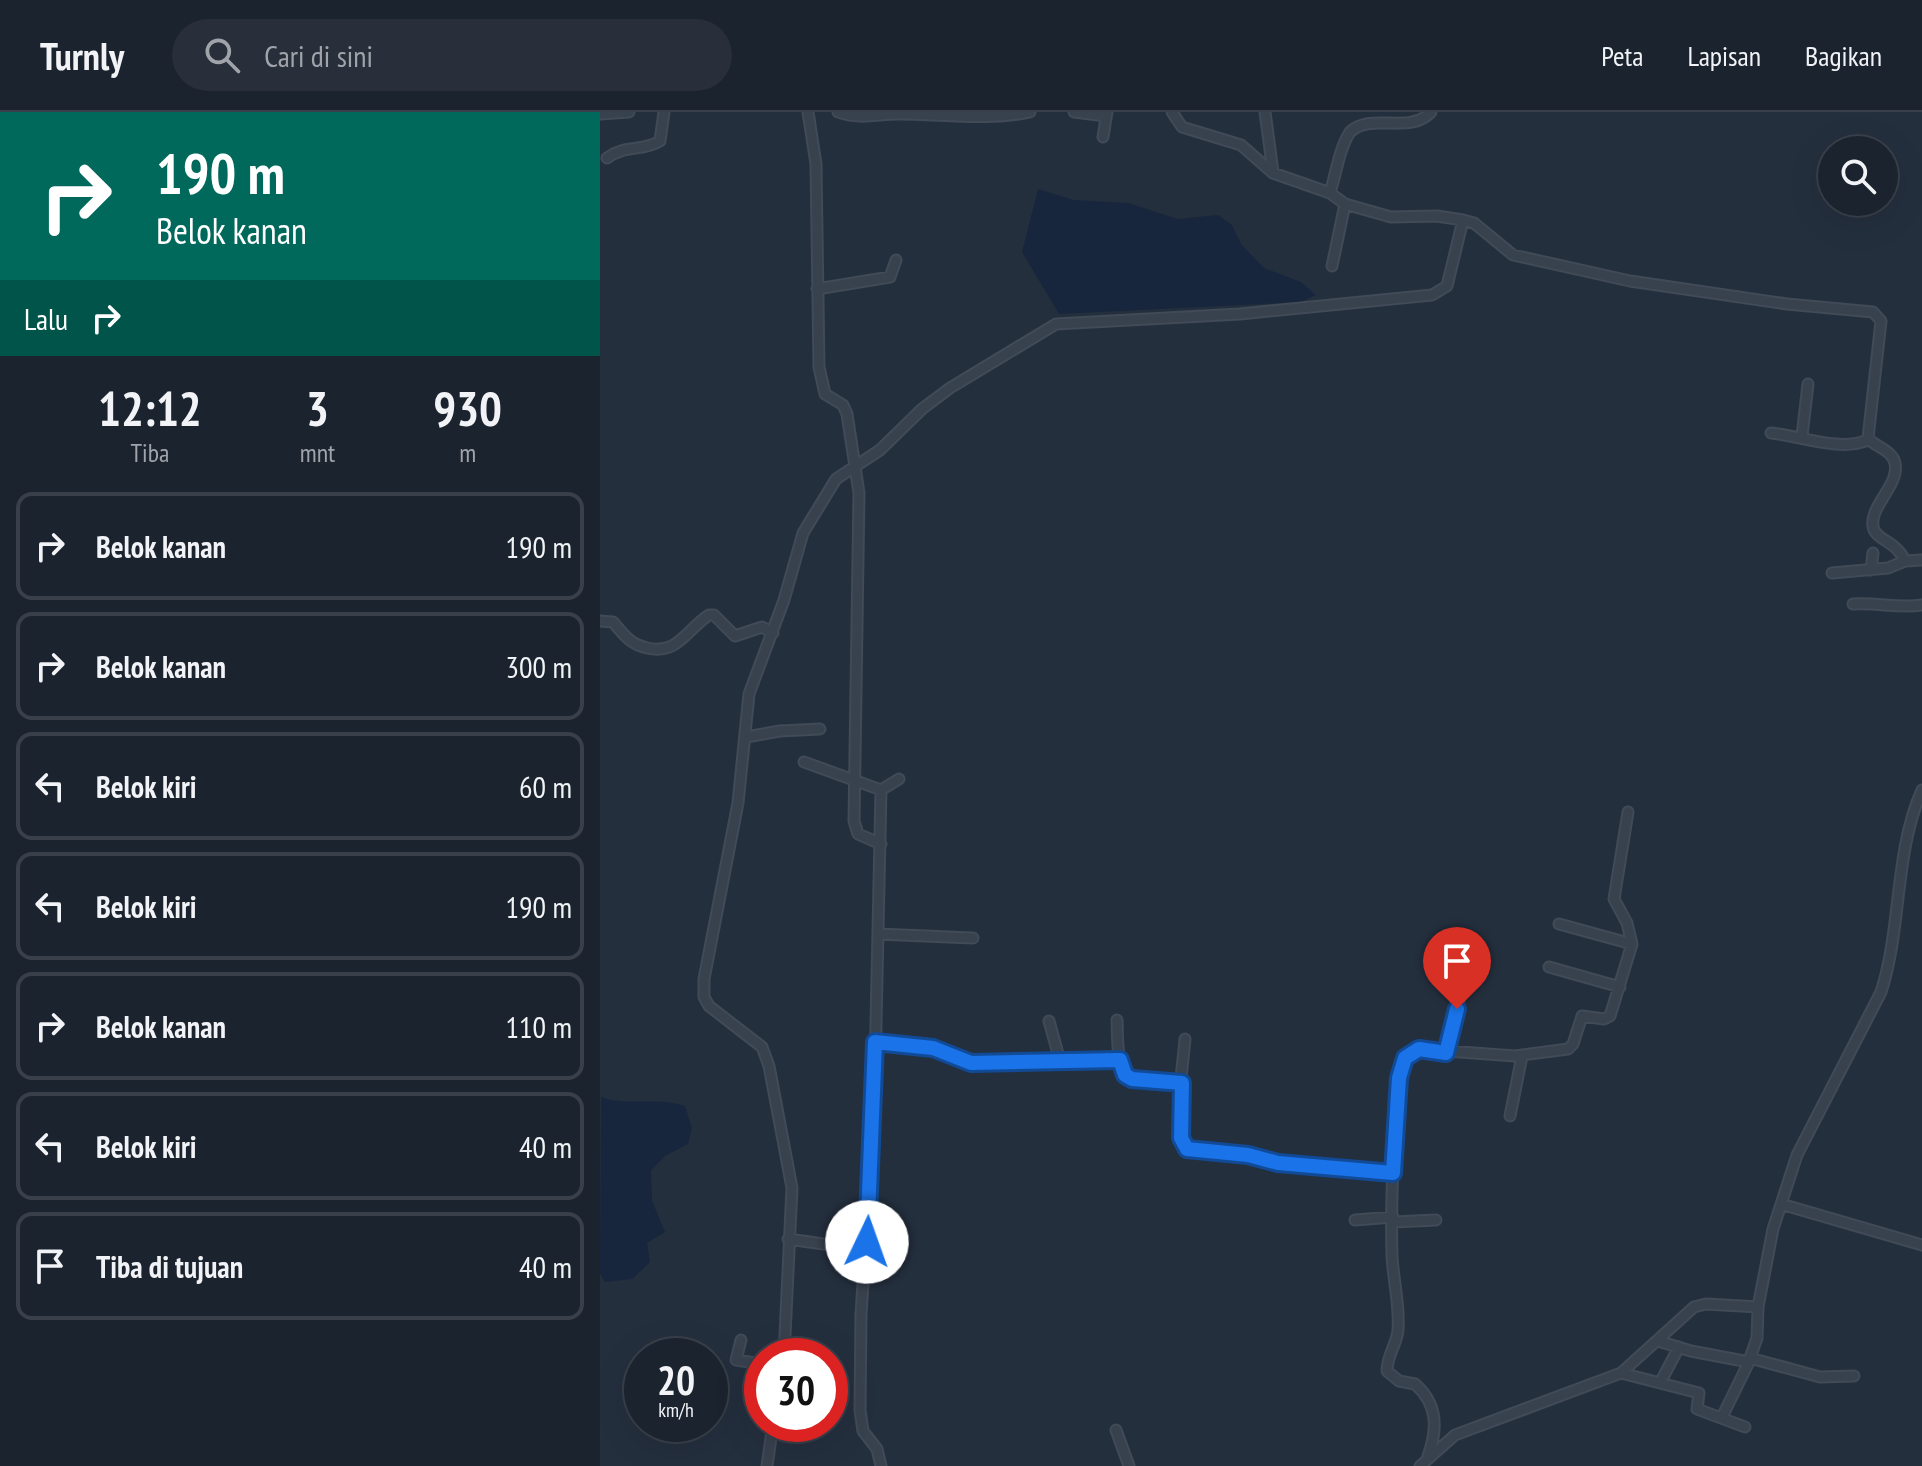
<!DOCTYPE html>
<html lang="id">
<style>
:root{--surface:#1b232e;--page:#282f3a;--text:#f1f3f6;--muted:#a0a4aa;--line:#39404a}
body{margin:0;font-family:"PT Sans Narrow",sans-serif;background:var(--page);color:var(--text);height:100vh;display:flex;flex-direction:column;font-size:30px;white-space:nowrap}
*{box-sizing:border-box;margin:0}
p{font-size:26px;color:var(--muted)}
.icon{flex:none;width:44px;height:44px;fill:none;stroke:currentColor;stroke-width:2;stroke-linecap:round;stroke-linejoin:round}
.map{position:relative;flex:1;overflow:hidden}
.sheet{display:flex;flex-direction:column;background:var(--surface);width:600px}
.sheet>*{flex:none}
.top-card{background:#00695c;color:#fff;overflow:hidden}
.fabs{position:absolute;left:1218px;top:24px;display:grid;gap:16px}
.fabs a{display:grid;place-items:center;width:80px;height:80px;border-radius:50%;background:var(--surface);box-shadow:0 8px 32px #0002,0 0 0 2px var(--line);font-size:40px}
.speed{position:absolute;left:24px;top:1226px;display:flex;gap:16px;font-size:40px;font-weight:700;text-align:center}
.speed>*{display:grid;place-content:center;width:104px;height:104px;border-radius:50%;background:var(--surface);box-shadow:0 8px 32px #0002,0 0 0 2px var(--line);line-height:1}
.speed small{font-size:20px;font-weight:400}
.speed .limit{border:12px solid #d22;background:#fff;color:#111}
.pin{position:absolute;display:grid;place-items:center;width:68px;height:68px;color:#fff;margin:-82px -34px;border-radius:50% 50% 50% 0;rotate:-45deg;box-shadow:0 0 8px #0007}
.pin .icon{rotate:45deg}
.me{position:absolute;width:88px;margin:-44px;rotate:3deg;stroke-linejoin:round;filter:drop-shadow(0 0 6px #0008)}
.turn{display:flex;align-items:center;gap:28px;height:168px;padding:0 24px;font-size:36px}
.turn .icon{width:104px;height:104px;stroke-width:2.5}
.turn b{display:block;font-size:56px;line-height:68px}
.then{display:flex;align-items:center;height:76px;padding:0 24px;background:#0003;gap:16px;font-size:30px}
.eta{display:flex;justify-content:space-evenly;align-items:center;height:136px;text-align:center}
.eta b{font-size:48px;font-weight:700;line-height:56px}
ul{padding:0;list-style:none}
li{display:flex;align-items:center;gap:24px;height:108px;margin:0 16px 12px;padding:0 8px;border:4px solid var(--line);border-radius:16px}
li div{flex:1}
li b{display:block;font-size:30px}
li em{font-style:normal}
header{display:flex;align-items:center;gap:48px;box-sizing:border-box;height:112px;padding:0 40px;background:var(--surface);border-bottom:2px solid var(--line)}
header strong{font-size:38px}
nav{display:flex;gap:44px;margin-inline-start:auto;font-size:28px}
.search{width:560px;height:72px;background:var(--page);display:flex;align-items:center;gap:20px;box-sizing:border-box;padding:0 28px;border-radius:44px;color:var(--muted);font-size:30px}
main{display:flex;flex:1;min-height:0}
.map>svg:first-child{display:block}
</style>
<header>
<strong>Turnly</strong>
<div class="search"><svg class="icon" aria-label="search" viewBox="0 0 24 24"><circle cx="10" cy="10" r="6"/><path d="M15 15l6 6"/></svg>Cari di sini</div>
<nav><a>Peta</a><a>Lapisan</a><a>Bagikan</a></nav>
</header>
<main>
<section class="sheet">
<div class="top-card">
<div class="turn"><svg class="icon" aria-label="right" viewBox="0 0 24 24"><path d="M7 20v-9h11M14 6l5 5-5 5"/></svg><div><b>190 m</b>Belok kanan</div></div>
<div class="then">Lalu<svg class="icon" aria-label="right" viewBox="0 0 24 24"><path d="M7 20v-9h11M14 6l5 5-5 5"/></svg></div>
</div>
<div class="eta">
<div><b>12:12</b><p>Tiba</p></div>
<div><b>3</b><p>mnt</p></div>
<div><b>930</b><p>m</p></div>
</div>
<ul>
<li><svg class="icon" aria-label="right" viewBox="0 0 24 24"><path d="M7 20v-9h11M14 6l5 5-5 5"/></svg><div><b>Belok kanan</b></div><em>190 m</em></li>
<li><svg class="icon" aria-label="right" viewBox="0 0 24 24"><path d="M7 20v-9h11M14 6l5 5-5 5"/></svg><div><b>Belok kanan</b></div><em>300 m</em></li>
<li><svg class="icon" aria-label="left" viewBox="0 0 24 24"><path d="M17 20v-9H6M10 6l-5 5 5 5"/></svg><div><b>Belok kiri</b></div><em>60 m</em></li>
<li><svg class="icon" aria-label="left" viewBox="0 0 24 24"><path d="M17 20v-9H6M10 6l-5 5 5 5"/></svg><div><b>Belok kiri</b></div><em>190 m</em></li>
<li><svg class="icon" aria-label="right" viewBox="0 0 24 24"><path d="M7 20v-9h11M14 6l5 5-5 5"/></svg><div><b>Belok kanan</b></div><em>110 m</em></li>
<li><svg class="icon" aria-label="left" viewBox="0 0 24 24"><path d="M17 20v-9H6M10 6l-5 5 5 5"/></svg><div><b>Belok kiri</b></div><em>40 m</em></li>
<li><svg class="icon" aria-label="arrive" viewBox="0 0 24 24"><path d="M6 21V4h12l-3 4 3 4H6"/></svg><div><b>Tiba di tujuan</b></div><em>40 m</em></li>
</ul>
</section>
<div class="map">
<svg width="1322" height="1354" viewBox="0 0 1322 1354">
<rect width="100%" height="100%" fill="#242f3e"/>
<!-- water -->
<path fill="#17263c" d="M438,77l36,11 54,3 50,16 40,-4 14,10 9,19 23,24 37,14 15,13 -15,7 -242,12 -37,-62z
M1,985c28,10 56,-1 84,9l7,22 -4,16 -23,12 -14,14 1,31 13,31 -18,11 3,19 -18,17 -27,3 -5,-8z"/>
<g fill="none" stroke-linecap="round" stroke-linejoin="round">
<defs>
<path id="minor" d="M208,0l8,52 3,203 6,27 18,11 4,9 12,79 -5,328 4,13 23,10
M238,0c22,8 39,2 61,2 44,0 87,7 131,-2
M474,0l32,4
M572,0l10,15 59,18 32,28 57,20 15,11 46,13 46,-1 26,4 11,3 39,32 117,26 157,23 86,8 8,9 -13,117c6,8 20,11 25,20 13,24 -28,49 -19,72 5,11 23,12 31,31l17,-1
M665,0l8,60
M0,2l29,-2
M503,25l4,-25
M7,46c19,-14 35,-6 53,-17l4,-29
M730,81c6,-19 9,-44 20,-61 21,-20 60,3 81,-20
M732,154l13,-62
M217,177l73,-12 6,-17
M1171,321c30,3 69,19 97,7
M1202,324l6,-52
M1271,458l2,-17
M1232,461l56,-5 17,-7
M1253,492c25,-2 45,5 69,1
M0,509l13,1c11,13 17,22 34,26 31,7 38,-17 62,-33h5l21,21 27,-9 11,6
M146,625l34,-6 40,-2
M204,650l77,28
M959,812l73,20
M278,822l95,4
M949,855l71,20
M517,908c1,18 -2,48 15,59l50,4
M449,909l11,40
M585,927c-2,26 -12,87 0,108l63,8 30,8 115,10
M275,930l50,4 46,17 149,-3
M846,941l20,-79 -16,-9
M910,1004l12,-60
M1181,1092l141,41
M755,1108l38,-3
M794,1110l42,-2
M188,1127l78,11
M141,1228l-5,20 26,4
M1058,1229l33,10 58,11 1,-4 70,19 34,-1
M184,1244l8,-168 -23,-122 -7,-19 -53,-41 -5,-9v-18l34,-176 11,-109 35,-94 19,-67 33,-54 44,-29 42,-41 28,-21 106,-64 184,-10 192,-19 15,-9 16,-66
M1150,1246l7,-20 1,-31 15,-78 24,-74 84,-163c21,-65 13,-139 41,-202
M1021,1261l78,20 -2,16 48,18
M1060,1271l19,-36
M1122,1305l27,-55
M516,1318l13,36
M828,1344c10,-27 10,-52 -13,-72l-16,-3 -12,-10c0,-16 10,-27 11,-41 2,-25 -5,-50 -6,-75 -1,-33 0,-180 17,-202l10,-4 96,7 53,-7 5,-5 9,-28 22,3 6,-3 22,-72 -5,-21 -13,-24 14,-87
M167,1354l6,-42
M281,1354l-4,-17 -14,-18 -3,-21 1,-96 13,-196 7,-328 18,-11
M820,1354l35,-31 166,-62 73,-66 12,-3 52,3"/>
</defs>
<!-- minor casing -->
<use href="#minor" stroke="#414a57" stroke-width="13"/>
<!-- minor -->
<use href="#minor" stroke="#38414e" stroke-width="9"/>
</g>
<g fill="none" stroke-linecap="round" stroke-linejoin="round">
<defs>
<path id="route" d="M267,1130l8,-200 58,6 38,15 149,-3 5,15 7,4 50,4 -1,55 6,11 61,6 30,8 115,10 6,-95 6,-20 14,-9 27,4 11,-44"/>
</defs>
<!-- route casing -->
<use href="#route" stroke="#114b97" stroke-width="20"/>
<!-- route -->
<use href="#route" stroke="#1a73e8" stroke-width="14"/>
</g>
</svg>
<div class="fabs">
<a><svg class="icon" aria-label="search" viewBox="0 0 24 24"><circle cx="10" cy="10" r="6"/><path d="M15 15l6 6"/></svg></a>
</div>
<div class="speed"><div>20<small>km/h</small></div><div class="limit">30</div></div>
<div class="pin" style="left:857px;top:897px;background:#d93025"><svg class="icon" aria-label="arrive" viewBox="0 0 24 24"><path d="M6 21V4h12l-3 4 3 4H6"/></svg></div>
<svg class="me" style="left:267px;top:1130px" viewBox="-20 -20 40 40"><circle r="19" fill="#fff"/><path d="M0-13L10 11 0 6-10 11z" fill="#1a73e8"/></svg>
</div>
</main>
